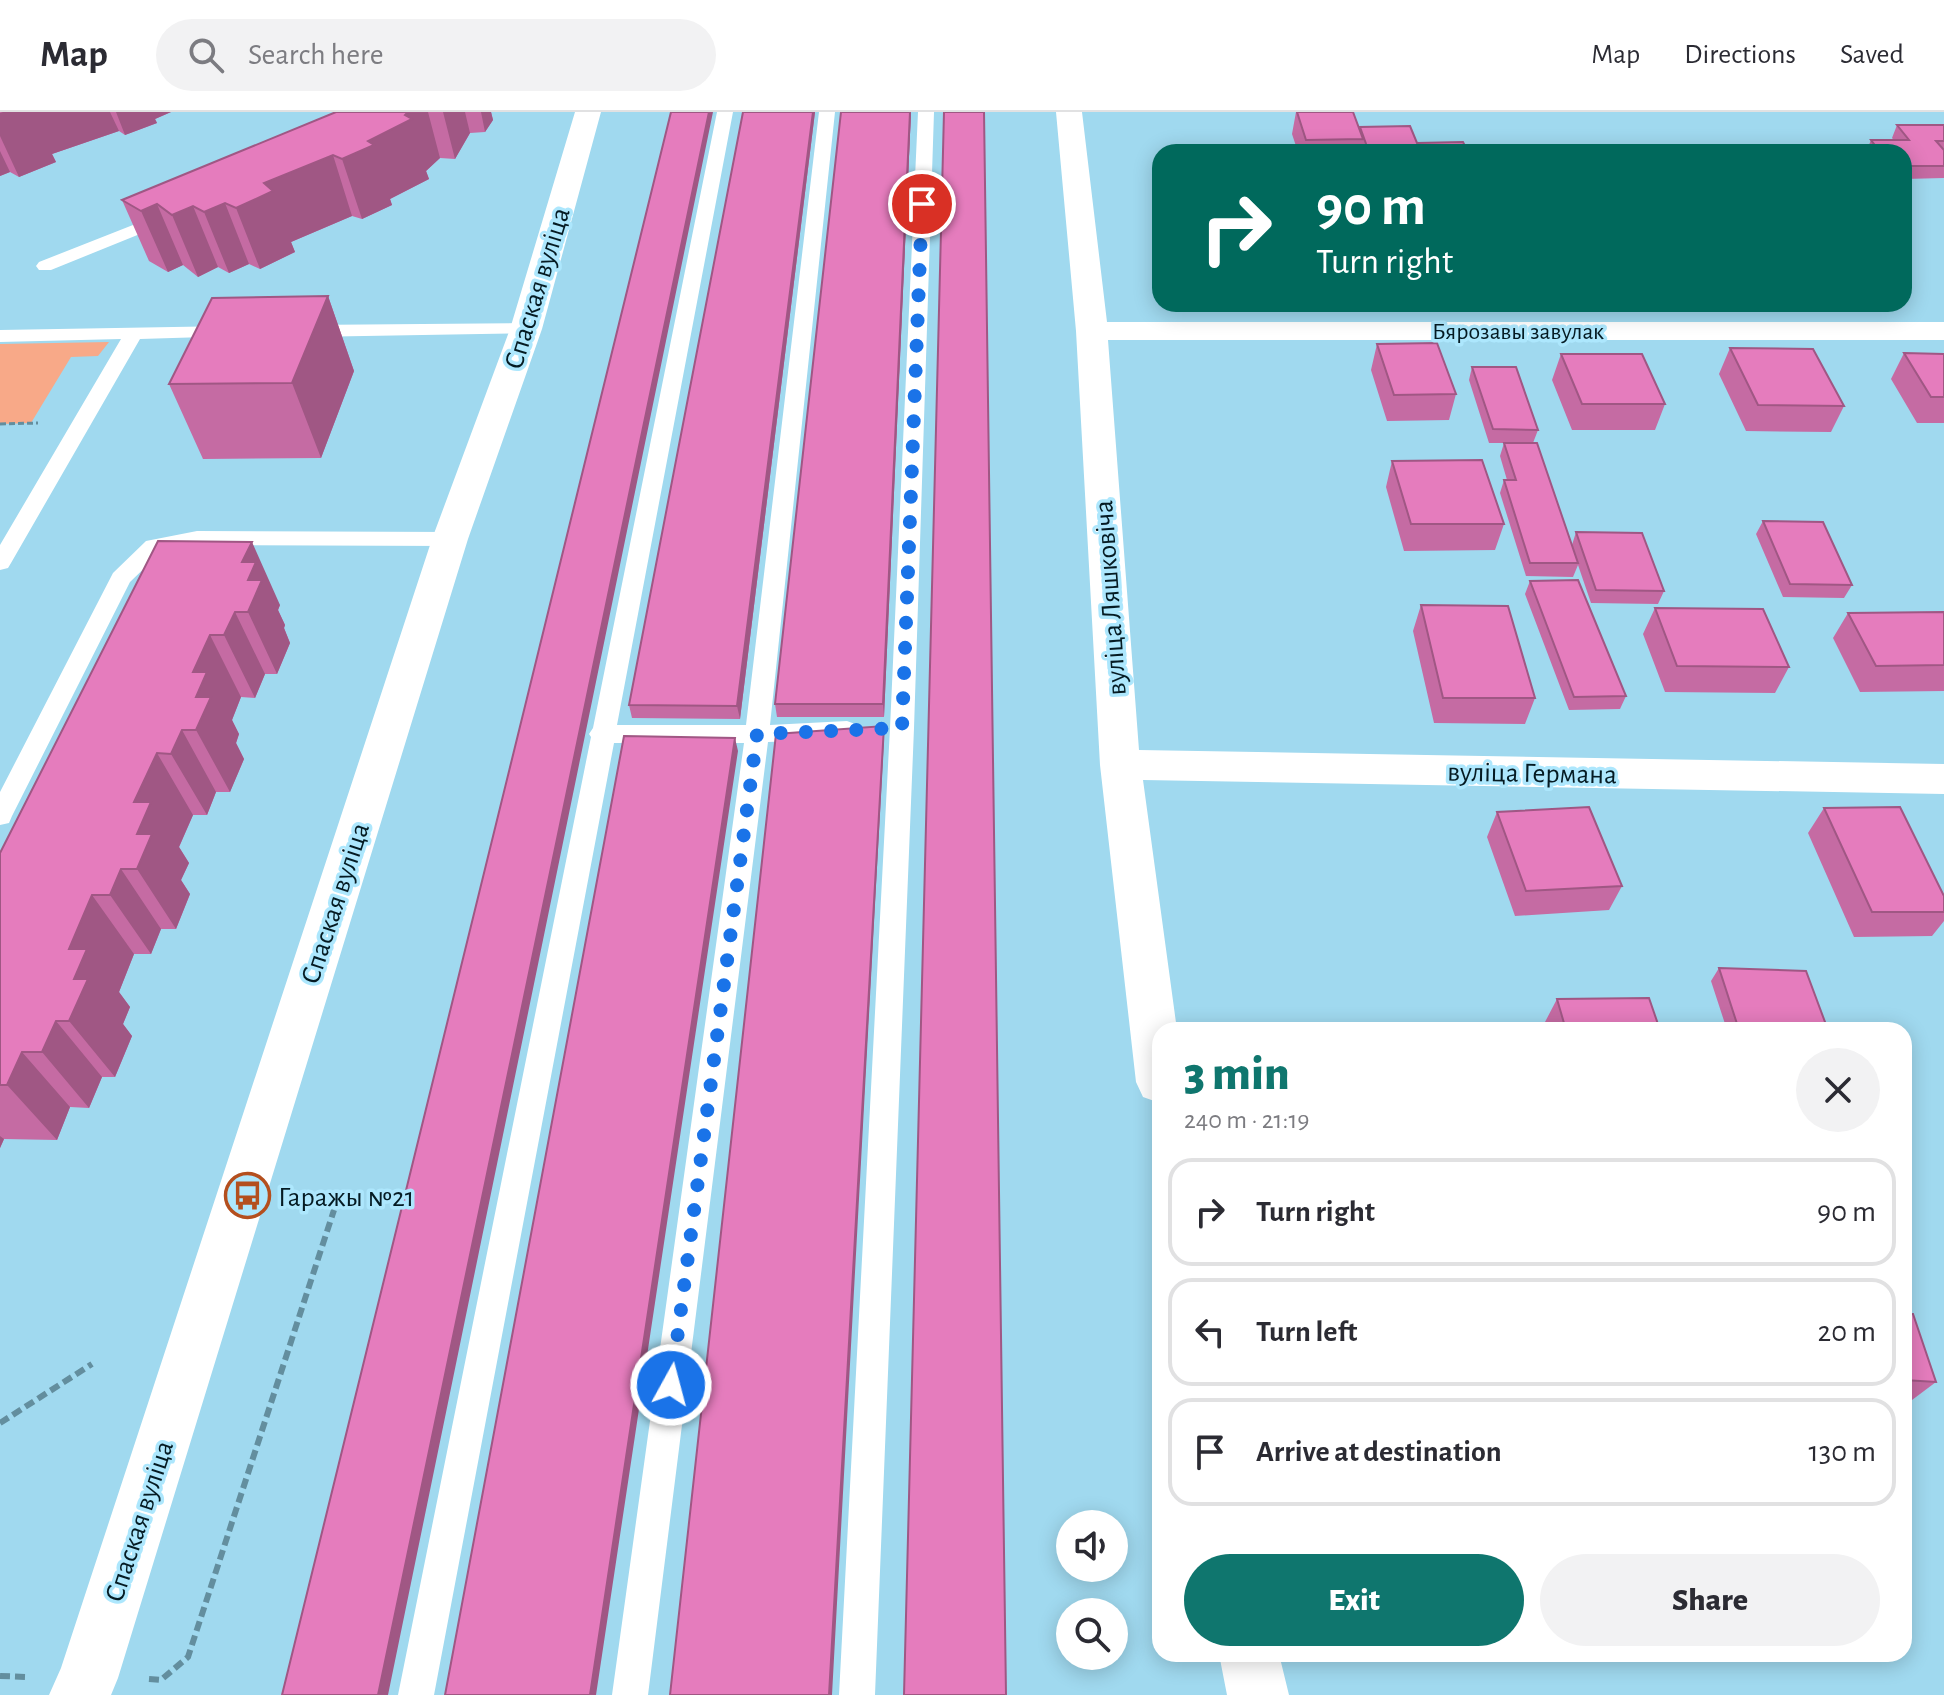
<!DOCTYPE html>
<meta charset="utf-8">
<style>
:root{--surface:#fff;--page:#f2f2f3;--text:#2b2b33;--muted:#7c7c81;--line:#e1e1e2;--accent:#0f766e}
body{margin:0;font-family:"Alegreya Sans",sans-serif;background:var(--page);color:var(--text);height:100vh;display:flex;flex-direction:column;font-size:30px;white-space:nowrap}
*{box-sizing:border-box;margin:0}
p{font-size:26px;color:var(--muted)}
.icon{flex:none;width:44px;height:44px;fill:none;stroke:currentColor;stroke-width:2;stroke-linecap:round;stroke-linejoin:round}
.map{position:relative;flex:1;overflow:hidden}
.sheet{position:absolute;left:1152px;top:910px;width:760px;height:640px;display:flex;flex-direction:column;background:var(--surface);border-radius:24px;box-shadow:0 4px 20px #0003}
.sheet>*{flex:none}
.banner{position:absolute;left:1152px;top:32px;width:760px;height:168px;border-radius:24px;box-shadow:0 4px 20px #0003;background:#00695c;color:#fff;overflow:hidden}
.fabs{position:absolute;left:1056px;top:1398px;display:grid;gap:16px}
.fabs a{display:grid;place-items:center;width:72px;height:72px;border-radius:50%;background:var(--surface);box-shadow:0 4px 20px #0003;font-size:40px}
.pin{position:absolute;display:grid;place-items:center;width:68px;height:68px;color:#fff;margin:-34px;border:4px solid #fff;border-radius:50%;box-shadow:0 2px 8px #0007}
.me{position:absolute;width:88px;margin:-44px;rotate:7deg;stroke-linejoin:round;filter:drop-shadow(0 0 6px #0008)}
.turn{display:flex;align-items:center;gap:28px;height:168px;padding:0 32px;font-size:36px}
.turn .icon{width:104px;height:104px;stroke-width:2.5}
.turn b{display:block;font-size:56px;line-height:68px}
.round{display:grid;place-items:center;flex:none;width:84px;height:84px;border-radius:42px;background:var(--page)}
.head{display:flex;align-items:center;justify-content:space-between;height:136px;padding:0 32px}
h1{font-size:48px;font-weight:800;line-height:60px;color:var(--accent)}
.action{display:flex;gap:16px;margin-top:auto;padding:16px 32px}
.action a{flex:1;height:92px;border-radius:48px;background:var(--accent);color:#fff;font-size:32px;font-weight:800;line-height:92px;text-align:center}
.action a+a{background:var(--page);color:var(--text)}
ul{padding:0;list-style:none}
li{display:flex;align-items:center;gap:24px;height:108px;margin:0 16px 12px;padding:0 16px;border:4px solid var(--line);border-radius:24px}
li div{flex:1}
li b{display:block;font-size:30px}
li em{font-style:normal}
header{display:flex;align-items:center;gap:48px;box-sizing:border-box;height:112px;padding:0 40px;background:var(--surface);border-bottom:2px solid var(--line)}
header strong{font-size:38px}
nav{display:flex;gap:44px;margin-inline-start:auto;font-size:28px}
.search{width:560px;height:72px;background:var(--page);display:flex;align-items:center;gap:20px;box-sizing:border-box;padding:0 28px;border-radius:44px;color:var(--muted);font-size:30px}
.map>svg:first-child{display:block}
</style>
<header>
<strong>Map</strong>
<div class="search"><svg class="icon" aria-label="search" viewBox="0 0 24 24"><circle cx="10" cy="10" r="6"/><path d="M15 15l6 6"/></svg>Search here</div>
<nav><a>Map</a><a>Directions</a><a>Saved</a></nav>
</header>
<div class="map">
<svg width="1944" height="1583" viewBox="0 0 1944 1583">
<rect width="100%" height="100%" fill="#a0d9ef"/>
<!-- green -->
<path fill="#f8a988" d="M109,230l-11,14 -27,1 -40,66 -31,1v-80z"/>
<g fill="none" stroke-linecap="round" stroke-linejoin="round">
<!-- path-far1 -->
<path stroke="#638e9e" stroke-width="3" stroke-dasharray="6 3" stroke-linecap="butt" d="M0,312l38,-1"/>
<!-- path -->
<path stroke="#638e9e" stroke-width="6" stroke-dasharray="10 5" stroke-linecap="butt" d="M0,1311l92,-59
M0,1564l27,1
M149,1567l12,1 27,-23 146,-447"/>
<!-- lane -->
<path fill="#fff" fill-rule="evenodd" d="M717,0h16l-116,613h129l73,-613h16l-65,613 77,-4 8,3 4,6 -4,6 -8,3 -79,3 -120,953h-36l132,-952h-130l-180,952h-36l193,-958 -2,-3 4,-6z
M918,0h16l-20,616 -39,967h-36l51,-967z
M166,100l9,5 -3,4 -121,49h-12l-3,-4 3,-4z
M526,211l7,2 2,4 -2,4 -227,4 -9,-6 9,-6z
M231,214l7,2 2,4 -2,4 -98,3 -129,224 -3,5 -8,2v-25l121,-206 -121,3v-12z
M197,419l253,1 11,7 -11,7 -253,-1 -36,7 -31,30 -118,234 -3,7 -9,2v-33l113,-219 33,-32z"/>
<!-- street -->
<path fill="#fff" fill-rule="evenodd" d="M1056,0h26l25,210h837v18h-836l31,410 805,14v30l-801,-14 34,250h-17v73l-17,-6 -7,-15 -36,-317 -24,-434z
M1219,1542h60l10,41h-62z"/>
<!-- secondary -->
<path fill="#fff" fill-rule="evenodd" d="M575,0h26l-59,217 -74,210 -350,1139 -7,17h-62l12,-27 371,-1129 78,-210z"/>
</g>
<!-- wall -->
<path fill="#c56ba3" d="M0,0h171l-16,7 2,4 -32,12 -6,-4 -67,23 4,8 -37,15 -9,-5 -10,4z
M336,0h155l2,8 -8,12 -15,1 -15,26 -15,-1 -14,13 3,8 -39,20 2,6 -30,14 -10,-3 -61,26 4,10 -35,17 -11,-5 -20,9 -11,-6 -20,10 -15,-12 -15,7 -19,-11 -27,-61z
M743,0h72l-75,607 -108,-1 -3,-13z
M841,0h70l-27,605h-107l-2,-13z
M1296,0h57l7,17 57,14 51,9h-106l-1,-2v2h-63l-6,-18z
M1897,13h47v53l-40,1v-27l-12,-14z
M1871,28l9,12h-14z
M328,184l26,75 -33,87 -118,1 -34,-75z
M1377,232l79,50 -7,26 -62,1 -16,-51z
M1730,236l114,58 -13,26 -85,-1 -27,-57z
M1904,241l40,1v69h-27l-26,-44z
M1561,242l104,50 -10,26h-83l-20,-50z
M1472,255l66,63 -5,13 39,102 4,-13 88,59 -6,13 -67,-1 -13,-38 -5,12 -47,-1 -26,-83 4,-13h3l-7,-24 4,-13h-15l-20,-63z
M1392,349l112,63 -9,26 -91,1 -18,-64z
M1763,409l89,64 -8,13 -61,-1 -27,-63z
M158,429l122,64 -2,5 7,15 -1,3 6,15 -13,31h-12l-10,24 -14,-1 -9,23 7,14 -3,9 8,16 -14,33h-14l-9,23h-14l-14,32 10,16 -8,17 9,14 -14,35h-15l-10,25h-17l-15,38 11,15 -7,17 9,12 -17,41h-13l-13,31 -19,-1 -13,33 -53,-1 -4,9v-295z
M1530,469l96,115 -6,13 -51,1 -44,-116z
M1421,493l114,93 -10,26 -91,-1 -21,-92z
M1655,496l134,59 -14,26 -110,-1 -22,-58z
M1944,500v79l-84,1 -27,-54 15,-25z
M1824,696l120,88v25l-12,15 -78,1 -46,-104z
M1497,700l125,74 -13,24 -94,6 -28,-79z
M1719,856l109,62h-101l-16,-49z
M1557,887l103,31h-113l-2,-8z
M1904,1202l32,68 -24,18h-8z"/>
<!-- shaded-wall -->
<path fill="#a05784" d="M3,0h107l9,19 -67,23 4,8 -37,15 -19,-41v-23z
M116,0h55l-16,7 2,4 -32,12z
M408,0h20l12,46 -14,13 3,8 -39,20 2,6 -30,14 -20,-60z
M443,0h22l5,21 -15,26z
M481,0h10l2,8 -8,12z
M709,0h4l-325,1583h-10z
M813,0h2l-75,607 -3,-13z
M910,0h1l-27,605 -1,-13z
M0,39l10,21 -10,4z
M333,43l19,61 -61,26 4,10 -35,17 -24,-61 28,-25z
M225,91l24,61 -20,9 -25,-61z
M157,92l26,61 -15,7 -27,-61z
M193,94l25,61 -20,10 -26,-62z
M328,184l26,75 -33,87 -29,-75z
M252,430l28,63 -2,5 7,15 -1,3 6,15 -13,31 -29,-62v-32l-6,-18z
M235,500l30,62 -10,24 -31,-63z
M210,523l31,62 -9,23 7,14 -3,9 8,16 -14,33 -34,-62v-33l-3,-25z
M884,614v13l-52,956h-3z
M182,618l34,62 -9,23 -36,-61z
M735,626l3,13 -142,944h-6z
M157,641l36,62 -14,32 10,16 -8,17 9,14 -14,35 -39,-60v-35l-3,-32z
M121,757l40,60 -10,25 -41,-59z
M92,783l42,59 -15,38 11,15 -7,17 9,12 -17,41 -46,-56 5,-42 -5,-30z
M56,909l46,56 -13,31 -47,-56z
M22,940l48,55 -13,33 -50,-55z
M0,1024l4,3 -4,9z"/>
<!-- building -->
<path fill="#e57cbd" stroke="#a05784" stroke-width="2" d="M336,0h72l-3,3 7,4 -44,22 6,4 -32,14 -9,-4 -69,28 9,8 -37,17 -11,-5 -21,9 -11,-6 -21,9 -15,-11 -16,7 -19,-11z
M671,0h38l-331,1583h-96z
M743,0h70l-76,594 -108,-1z
M841,0h69l-27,592h-108z
M944,0h40l22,1583h-102z
M1297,0h56l10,27 -57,1z
M1897,13h47v16h-8l8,9v16h-40v-14h-24l-9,-12h38z
M1410,14l7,17 46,-1 5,10h-99l-9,-25z
M328,184l-36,87 -123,1 43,-86z
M1437,231l19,51 -62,1 -17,-51z
M1730,236l83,1 31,57 -86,-1z
M1904,241l40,1v43h-13z
M1561,242h81l23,50h-83z
M1472,255h44l22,63 -45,-1z
M1504,331h33l41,120h-48l-26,-83h12z
M1482,348l22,64h-93l-19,-63z
M1763,409l60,1 29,63 -62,-1z
M1576,420l66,1 22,58 -68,-1z
M158,429l94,1 -10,20h14l-8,18h14l-14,32h-13l-11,23h-14l-17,37h14l-11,25h15l-15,33h-14l-11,24 -14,-1 -23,49h17l-14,32h15l-15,35h-16l-11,26h-18l-23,54h18l-13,30h14l-19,42h-13l-14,31h-20l-15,33h-7v-232z
M1578,468l48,116 -52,1 -44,-116z
M1421,493l87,1 27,92h-92z
M1655,496l108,1 26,58 -112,-1z
M1944,500v53l-68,1 -28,-53z
M884,614l-55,969h-159l106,-961z
M624,624l111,2 -145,957h-145z
M1589,695l33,79 -96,5 -29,-79z
M1900,695l44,89v16h-72l-48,-104z
M1719,856l87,3 22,59h-89z
M1649,886l11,32h-94l-9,-31z
M1904,1202h9l23,68 -32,-2z"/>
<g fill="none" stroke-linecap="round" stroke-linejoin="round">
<!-- route -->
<path stroke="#1a73e8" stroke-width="14" stroke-dasharray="0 25.2" d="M671,1273l86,-651 145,-6 20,-524"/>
</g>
<!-- icons -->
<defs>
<symbol id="bus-ring" viewBox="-11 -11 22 22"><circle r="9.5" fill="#ade7fd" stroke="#b44f1e" stroke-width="1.5"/><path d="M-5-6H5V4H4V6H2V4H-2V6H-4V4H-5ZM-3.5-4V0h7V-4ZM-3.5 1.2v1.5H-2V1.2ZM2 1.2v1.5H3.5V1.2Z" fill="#b44f1e"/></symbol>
</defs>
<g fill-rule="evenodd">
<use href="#bus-ring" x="222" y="1058" width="51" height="51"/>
</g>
<g text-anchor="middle" stroke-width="7" stroke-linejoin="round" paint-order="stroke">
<!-- far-street labels -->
<g font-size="24" fill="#051b23" stroke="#ade7fd">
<text x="1518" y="227">Бярозавы завулак</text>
</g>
<!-- street labels -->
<g font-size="28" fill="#051b23" stroke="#ade7fd">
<text transform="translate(536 176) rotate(-73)" y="10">Спаская вуліца</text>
<text transform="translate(1109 486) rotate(-94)" y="10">вуліца Ляшковіча</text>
<text transform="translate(1532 660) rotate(1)" y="10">вуліца Германа</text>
<text transform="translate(334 791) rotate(-72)" y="10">Спаская вуліца</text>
<text transform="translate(138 1409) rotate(-72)" y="10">Спаская вуліца</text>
</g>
<!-- poi labels -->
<g font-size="28" fill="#051b23" stroke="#ade7fd" text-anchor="start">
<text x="278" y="1094">Гаражы №21</text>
</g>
</g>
</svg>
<div class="fabs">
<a><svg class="icon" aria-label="sound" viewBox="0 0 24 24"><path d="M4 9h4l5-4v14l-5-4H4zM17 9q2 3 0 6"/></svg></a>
<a><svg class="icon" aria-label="search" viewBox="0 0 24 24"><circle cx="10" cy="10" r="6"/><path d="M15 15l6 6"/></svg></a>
</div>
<div class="pin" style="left:922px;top:92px;background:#d93025"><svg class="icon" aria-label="arrive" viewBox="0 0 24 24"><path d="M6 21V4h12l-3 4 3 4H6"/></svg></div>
<svg class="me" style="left:671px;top:1273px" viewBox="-20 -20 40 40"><circle r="17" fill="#1a73e8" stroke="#fff" stroke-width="3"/><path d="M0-11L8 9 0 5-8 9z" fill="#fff"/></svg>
<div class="banner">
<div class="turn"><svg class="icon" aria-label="right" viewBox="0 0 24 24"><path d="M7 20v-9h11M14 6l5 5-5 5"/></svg><div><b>90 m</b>Turn right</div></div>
</div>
<section class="sheet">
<div class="head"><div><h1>3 min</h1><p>240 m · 21:19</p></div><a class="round"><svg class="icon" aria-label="close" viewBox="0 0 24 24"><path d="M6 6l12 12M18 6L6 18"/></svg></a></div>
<ul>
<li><svg class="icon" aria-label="right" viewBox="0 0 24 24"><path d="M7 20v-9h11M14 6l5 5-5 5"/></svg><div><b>Turn right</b></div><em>90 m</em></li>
<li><svg class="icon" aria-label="left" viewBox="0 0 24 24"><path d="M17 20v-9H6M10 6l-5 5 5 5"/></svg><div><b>Turn left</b></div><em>20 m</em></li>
<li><svg class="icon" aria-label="arrive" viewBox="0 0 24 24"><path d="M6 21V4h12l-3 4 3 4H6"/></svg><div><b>Arrive at destination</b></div><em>130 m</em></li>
</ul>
<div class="action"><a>Exit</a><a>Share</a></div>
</section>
</div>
